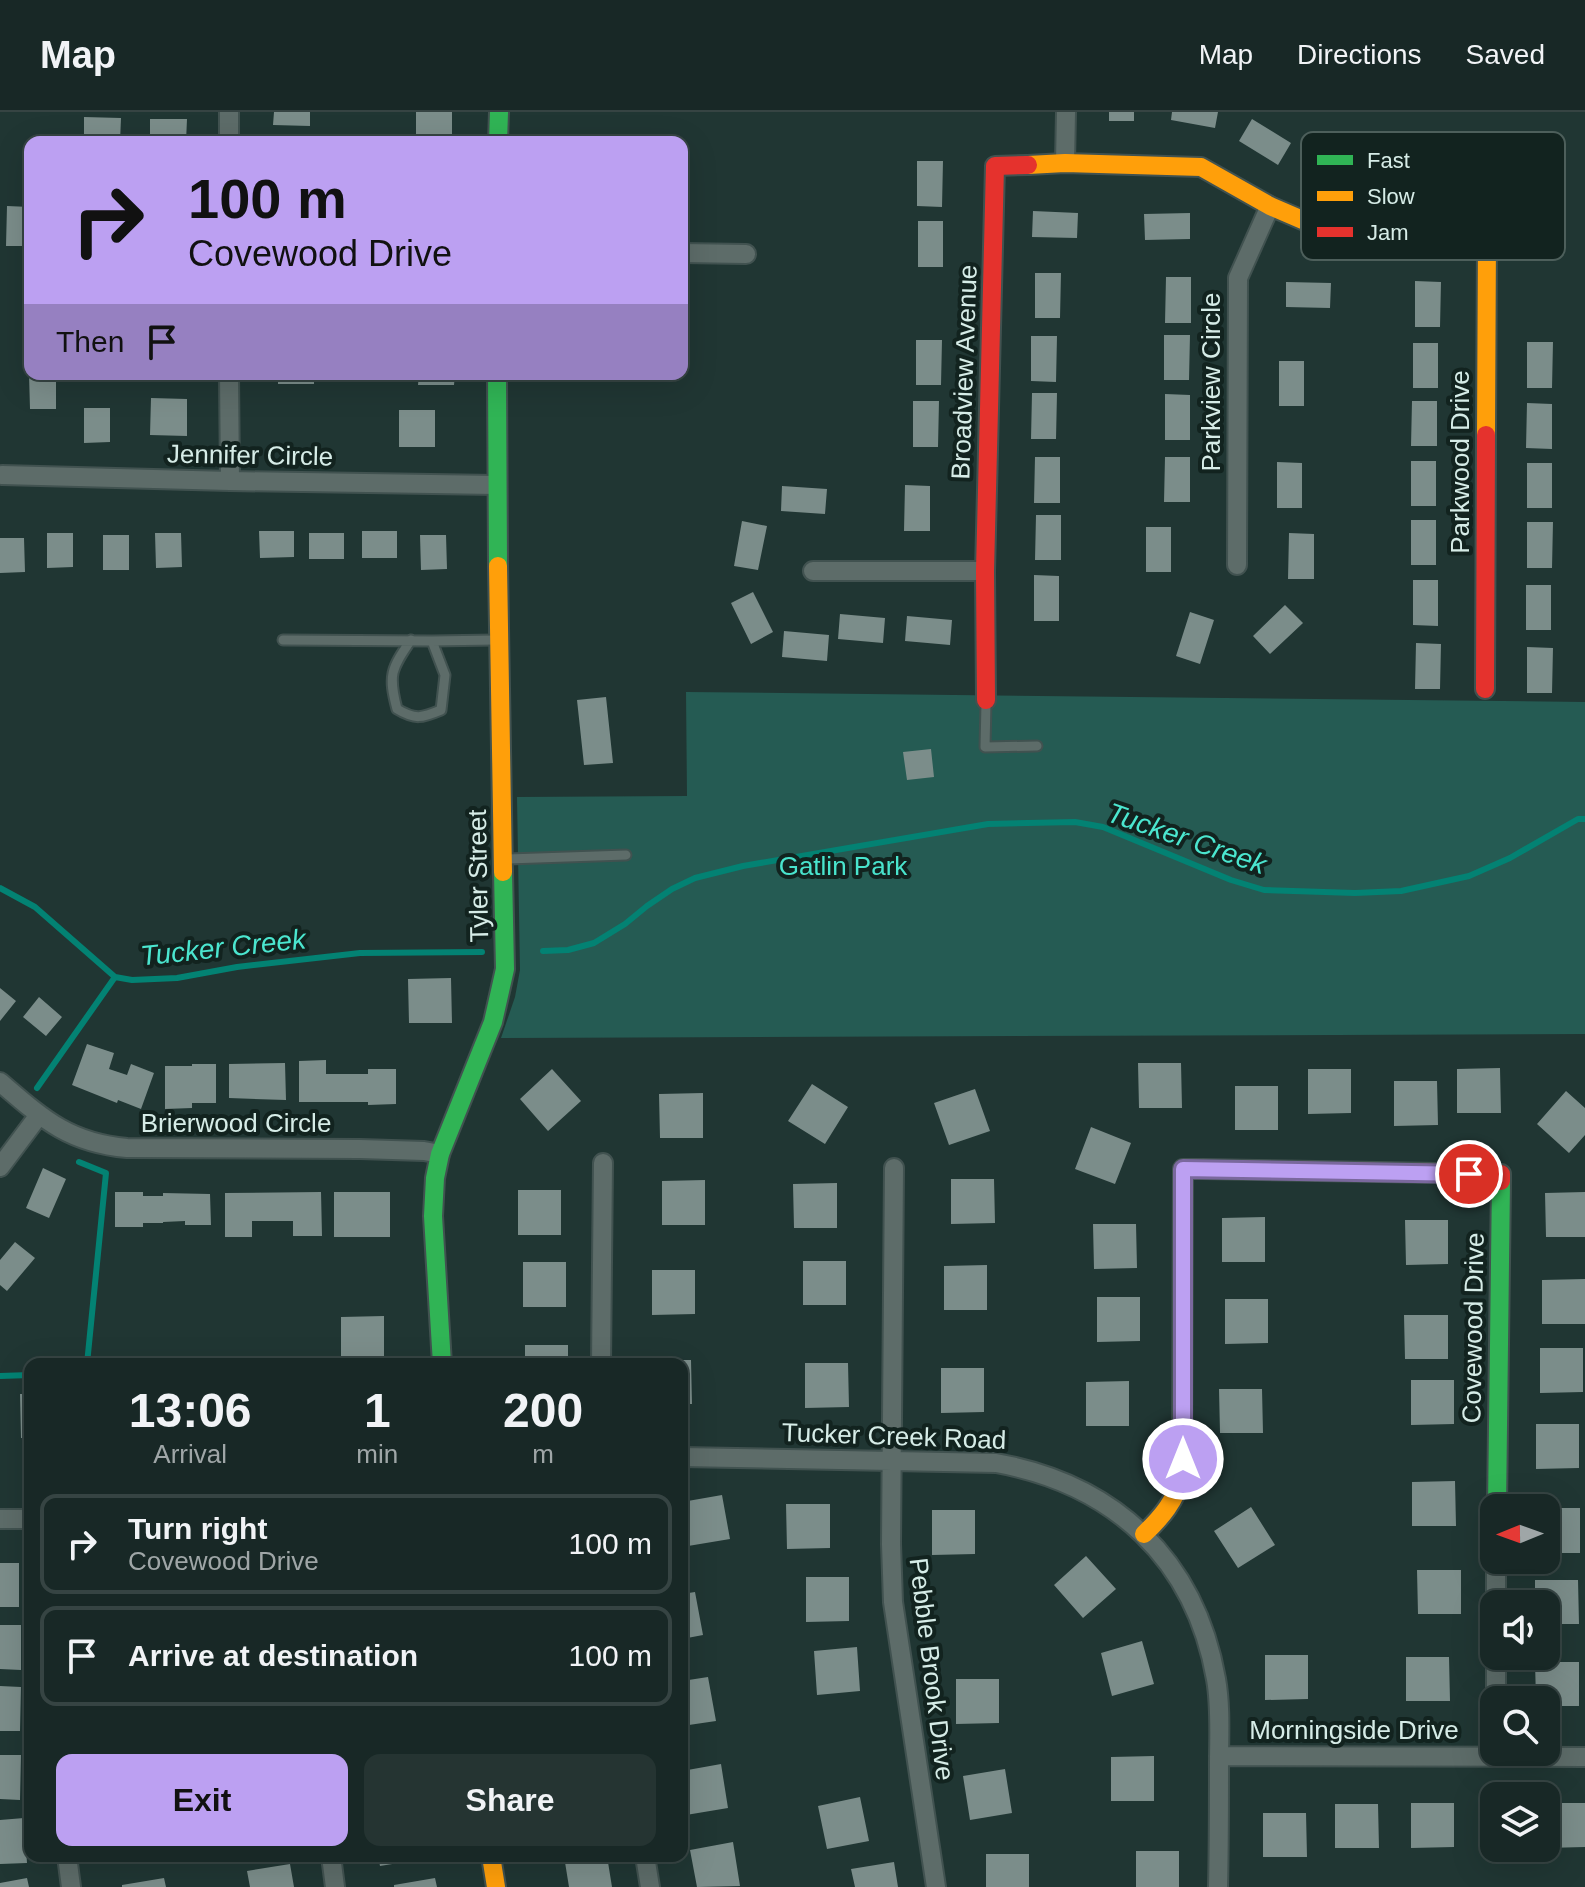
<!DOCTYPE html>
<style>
:root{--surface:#182826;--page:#253432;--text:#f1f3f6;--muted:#9fa6a7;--line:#364443;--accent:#bca0f2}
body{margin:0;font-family:Helvetica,sans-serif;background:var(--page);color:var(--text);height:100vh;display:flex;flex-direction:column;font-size:30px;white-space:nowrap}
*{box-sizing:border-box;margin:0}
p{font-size:26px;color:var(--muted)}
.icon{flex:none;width:44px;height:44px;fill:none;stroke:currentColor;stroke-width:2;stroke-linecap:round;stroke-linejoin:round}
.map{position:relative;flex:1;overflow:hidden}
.sheet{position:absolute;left:24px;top:1246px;width:664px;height:504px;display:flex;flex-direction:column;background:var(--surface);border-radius:16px;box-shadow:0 8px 32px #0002,0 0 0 2px var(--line)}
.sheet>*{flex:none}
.banner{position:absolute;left:24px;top:24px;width:664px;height:244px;border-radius:16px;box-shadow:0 8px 32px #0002,0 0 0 2px var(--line);background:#bca0f2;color:#111;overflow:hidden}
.needle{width:52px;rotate:269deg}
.controls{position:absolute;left:1480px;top:1382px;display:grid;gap:16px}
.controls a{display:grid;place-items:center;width:80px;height:80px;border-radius:16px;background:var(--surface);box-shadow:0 8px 32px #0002,0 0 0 2px var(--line);font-size:40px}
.pin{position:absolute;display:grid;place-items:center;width:68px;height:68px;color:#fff;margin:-34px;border:4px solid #fff;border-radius:50%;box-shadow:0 2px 8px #0007}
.me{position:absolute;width:88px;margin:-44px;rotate:0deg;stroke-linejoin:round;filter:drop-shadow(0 0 6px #0008)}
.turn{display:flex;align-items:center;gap:28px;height:168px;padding:0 32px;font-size:36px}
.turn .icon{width:104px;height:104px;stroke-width:2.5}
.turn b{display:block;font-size:56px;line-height:68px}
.then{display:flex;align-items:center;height:76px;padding:0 32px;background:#0003;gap:16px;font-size:30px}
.eta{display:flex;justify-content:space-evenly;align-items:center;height:136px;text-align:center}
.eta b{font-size:48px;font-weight:700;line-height:56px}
.primary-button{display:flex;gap:16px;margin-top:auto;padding:16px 32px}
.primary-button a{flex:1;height:92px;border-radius:16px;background:var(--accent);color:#111;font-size:32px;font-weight:700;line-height:92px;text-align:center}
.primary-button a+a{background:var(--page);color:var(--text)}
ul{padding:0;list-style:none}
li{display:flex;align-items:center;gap:24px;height:100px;margin:0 16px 12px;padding:0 16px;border:4px solid var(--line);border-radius:16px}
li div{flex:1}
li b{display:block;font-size:30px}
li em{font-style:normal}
header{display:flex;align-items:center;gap:48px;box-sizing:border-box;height:112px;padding:0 40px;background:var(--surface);border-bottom:2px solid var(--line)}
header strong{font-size:38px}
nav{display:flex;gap:44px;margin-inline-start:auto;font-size:28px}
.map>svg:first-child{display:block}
</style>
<header>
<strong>Map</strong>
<nav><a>Map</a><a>Directions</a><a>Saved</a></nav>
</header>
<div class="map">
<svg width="1585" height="1775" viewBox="0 0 1585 1775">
<rect width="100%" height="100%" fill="#203633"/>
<!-- green -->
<path fill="#255b53" d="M686,580l899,10v332l-1084,4 14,-41 5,-27 -3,-173 170,-1z"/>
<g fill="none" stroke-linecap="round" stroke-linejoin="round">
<!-- stream -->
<path stroke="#038273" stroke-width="6" d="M0,776l35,19 80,70 17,3 45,-2 60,-11 123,-14 122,-1
M543,839l25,-1 26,-7 31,-19 22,-18 25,-17 23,-11 48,-12 245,-42 87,-2 28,5 128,53 33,10 91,3 46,-2 68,-15 41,-18 68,-39h7
M37,976l78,-111
M79,1050l27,11 -19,191
M0,1264l30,-1"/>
</g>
<!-- building -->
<path fill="#7b8d8a" d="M274,0h36v14l-37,-1z
M416,0h36v22h-36z
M1109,0h25v9h-25z
M1172,0h46l-3,16 -44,-8z
M84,5l37,1 -1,24h-36z
M150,7h37l-1,23h-36z
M1252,7l39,24 -13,22 -39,-24z
M275,25h36v5h-36z
M917,49h26l-1,46 -25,-1z
M7,94l23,1v39h-24z
M1033,99l45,2 -1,25 -45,-1z
M1190,101v26l-45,1 -1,-26z
M918,109h25v46h-25z
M1035,161h26l-1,45h-25z
M1166,165h25v46h-26z
M1415,169l26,1 -1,45h-25z
M1286,170l45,1 -1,25 -44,-1z
M1164,223h26l-1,45h-25z
M1031,224h26l-1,46 -25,-1z
M916,228h26l-1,45h-25z
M1527,230h26l-1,46h-25z
M1413,231h25v45h-25z
M1279,249h25v45h-25z
M29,262h27v35h-26z
M278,262h36v10h-36z
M419,262h36l-1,11h-36z
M1032,281h25l-1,46h-25z
M1165,282l25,1v45h-25z
M151,286l36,1v37l-37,-1z
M913,289h26l-1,46h-25z
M1412,289h25v45h-26z
M1527,291l25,1v45l-26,-1z
M84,296h26v34l-26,1z
M399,298h36v37h-36z
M1035,345h25v46h-26z
M1165,345h25v45h-26z
M1411,349h25v45h-25z
M1277,350l25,1v45h-25z
M1527,351h25v45h-25z
M905,373l25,1v45h-26z
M782,374l45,3 -2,25 -44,-3z
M1036,403h25v45h-26z
M1411,408h25v45h-25z
M742,409l25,5 -9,44 -24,-4z
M1527,410h26l-1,46h-25z
M1146,415h25v45h-25z
M259,419h35v26l-34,1z
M362,419h35v27h-35z
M47,421h26v34l-26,1z
M155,421h26l1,34 -26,1z
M309,421h35v26h-35z
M1289,421l25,1v45h-26z
M103,423h26v35h-26z
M420,423h26l1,34 -26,1z
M0,426h24l1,34 -25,1z
M1034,463l25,1v45h-25z
M1413,468h25v46l-25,-1z
M1526,473h25v45h-25z
M753,480l20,40 -22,12 -20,-41z
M1285,493l18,18 -33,31 -17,-18z
M1190,500l24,8 -14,44 -24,-8z
M840,502l45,4 -2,25 -45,-4z
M907,504l45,4 -2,25 -45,-4z
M784,519l45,4 -2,26 -45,-4z
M1416,531l25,1 -1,45h-25z
M1527,535l26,1 -1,45h-25z
M606,585l7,66 -29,2 -7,-65z
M931,637l3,28 -27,3 -4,-28z
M451,866l1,45h-43l-1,-44z
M0,876l16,13 -16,20z
M39,885l23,20 -16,19 -23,-19z
M87,932l27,9 -5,16 18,6 4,-11 23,9 -13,36 -23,-9 -1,3 -45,-18z
M326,948v14h42v-5h28v35l-28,1v-3h-69v-41z
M285,951l1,37 -57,-2v-34z
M1138,951h43l1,45h-43z
M192,952h24v39h-24v5l-27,1v-43h27z
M1500,956l1,45h-44v-44z
M552,957l29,32 -33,30 -28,-32z
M1308,957h43v44l-43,1z
M1394,969h43l1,44 -44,1z
M812,972l36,23 -23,37 -37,-23z
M1235,974h43v44h-43z
M975,977l15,42 -41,14 -15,-42z
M1566,979l19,17v27l-16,18 -32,-29z
M703,981v45h-43l-1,-44z
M1091,1015l40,16 -16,41 -40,-15z
M43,1056l23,11 -17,39 -23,-10z
M951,1067h43l1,44 -44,1z
M705,1068v45h-43v-44z
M837,1071v45h-43l-1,-44z
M518,1078h43v45h-43z
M115,1080h28v4h20v-3l47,1 1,31h-26v-4l-22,1v1h-20v4h-28z
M321,1080l1,44h-29v-15h-41v16h-27v-44z
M334,1080h56v45h-56z
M1585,1080v45h-39l-1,-44z
M1265,1105v45h-43v-44z
M1405,1108h43v44l-42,1z
M1093,1112h43l1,44 -43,1z
M15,1130l20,16 -28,33 -7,-6v-25z
M803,1149h43v44h-43z
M523,1150h43v45h-43z
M987,1153v45h-43v-44z
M652,1158h43v44l-43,1z
M1585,1167v45h-43v-44z
M1097,1185h43v44l-43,1z
M1225,1187h43v44l-43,1z
M1404,1203h44v44h-43z
M384,1204v45h-43v-44z
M525,1233h43v19h-43z
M1540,1236h43v44l-43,1z
M649,1248h42l1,44h-10v-40h-33z
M805,1251h43l1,44 -44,1z
M941,1256h43v44l-43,1z
M1411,1268h43v44l-43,1z
M1129,1269v45h-43v-44z
M1219,1277h43l1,44h-43z
M20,1282h10v44h-9z
M1536,1312h43v44l-43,1z
M1455,1369l1,45h-44v-44z
M722,1383l8,44 -42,7 -6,-32v-12z
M786,1392h44v44l-43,1z
M1251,1395l24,38 -37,23 -24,-37z
M1546,1396h34v45h-34z
M932,1398h43v44l-43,1z
M1086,1444l30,33 -33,29 -29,-33z
M0,1451h19v44h-19z
M1417,1458h44v44h-43z
M806,1465h43v44l-43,1z
M1535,1468h43l1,44h-33v-20h-11z
M695,1480l8,43 -21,4v-45z
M0,1513h21v45l-21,-1z
M1142,1529l12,43 -42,12 -11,-43z
M857,1535l3,44 -43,4 -3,-44z
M1265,1543h43v44l-43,1z
M1406,1545h43l1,44h-44z
M1535,1550h44v44h-33v-6h-10z
M708,1565l8,44 -34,5v-45z
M956,1567h43v44l-43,1z
M0,1574l21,1 -1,44h-20z
M0,1643h21l-1,45 -20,-1z
M1154,1644v45h-43v-44z
M721,1652l7,44 -42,7 -4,-21v-23z
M1005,1657l7,44 -42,7 -7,-44z
M860,1685l9,44 -42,8 -9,-43z
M1411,1691h43v44l-43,1z
M1482,1691h12v45h-12z
M1546,1691h39v44l-39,1z
M1335,1692h43l1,44h-44z
M1263,1701h43l1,44h-44z
M24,1706l3,45 -27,1v-44z
M733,1730l7,44 -43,1 -7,-37z
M1136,1739h43v36h-43z
M986,1742h43v33h-43z
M378,1744h44l1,3 -43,7z
M564,1744h43l5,31h-43z
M894,1750l4,25h-43l-4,-18z
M290,1752l4,23h-44l-3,-16z
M27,1766l2,9h-29v-4z
M164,1766l2,9h-44v-2z
M435,1766l2,9h-43v-2z"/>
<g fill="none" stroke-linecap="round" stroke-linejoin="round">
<defs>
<path id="lane" d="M283,528l149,1 63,-1
M411,528c-20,29 -23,35 -14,69 18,11 25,9 44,1l4,-35 -13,-34
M986,591l-1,44 52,-1
M507,747l119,-4"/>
<path id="street" d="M229,30v-30
M1065,51l1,-51
M682,141l64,1
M229,262l1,107
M2,363l228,6 266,4
M1237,453l1,-287 32,-72
M813,459h172
M0,970c43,37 69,61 127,66l233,1 64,2 16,3
M0,1055l39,-52
M894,1056l-3,376 2,58 43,285
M601,1252l2,-201
M682,1345l314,6c118,21 199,96 220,216 5,28 3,57 3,85 0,41 0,82 -1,123
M0,1407h30
M1496,1492v-44
M1496,1588v-44
M1219,1644l366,1
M67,1744l4,31
M331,1744l4,31
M645,1744l5,31"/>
<path id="fast" d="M498,30l1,-30
M497,262l1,192
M442,1252l-9,-148 2,-38 5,-24 53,-132 12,-53 -2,-97
M1497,1396l4,-327"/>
<path id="slow" d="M1028,53l37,-2 136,4 69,39 72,31 145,-1 -1,199
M498,454l5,306
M1144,1422c18,-17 31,-33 38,-57l1,-308h19
M491,1744l5,31"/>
<path id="jam" d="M1485,577l1,-254
M986,588l-1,-129 10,-405 33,-1
M1202,1057l299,5v7"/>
</defs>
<!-- lane casing -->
<use href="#lane" stroke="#415250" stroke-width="13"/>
<!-- street casing -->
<use href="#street" stroke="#415250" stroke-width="22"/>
<!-- fast casing -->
<use href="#fast" stroke="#415250" stroke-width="22"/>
<!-- slow casing -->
<use href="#slow" stroke="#415250" stroke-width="22"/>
<!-- jam casing -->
<use href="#jam" stroke="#415250" stroke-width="22"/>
<!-- lane -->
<use href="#lane" stroke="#5d6c69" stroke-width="9"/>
<!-- street -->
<use href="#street" stroke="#5d6c69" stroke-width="18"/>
<!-- fast -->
<use href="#fast" stroke="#30b455" stroke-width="18"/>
<!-- slow -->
<use href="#slow" stroke="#ff9f0a" stroke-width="18"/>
<!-- jam -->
<use href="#jam" stroke="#e5322d" stroke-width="18"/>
</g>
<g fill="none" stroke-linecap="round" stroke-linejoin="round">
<defs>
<path id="route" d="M1183,1347v-290l286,5"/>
</defs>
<!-- route casing -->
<use href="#route" stroke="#7a689d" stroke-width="20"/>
<!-- route -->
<use href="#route" stroke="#bca0f2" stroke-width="14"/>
</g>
<g text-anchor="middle" stroke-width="8" stroke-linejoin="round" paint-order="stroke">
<!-- street labels -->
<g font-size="26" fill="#d6ece7" stroke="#12231f">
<text transform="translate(964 260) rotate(-88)" y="9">Broadview Avenue</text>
<text transform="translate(1211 270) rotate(-90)" y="9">Parkview Circle</text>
<text transform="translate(250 343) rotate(1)" y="9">Jennifer Circle</text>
<text transform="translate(1460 350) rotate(-90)" y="9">Parkwood Drive</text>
<text transform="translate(478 764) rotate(-91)" y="9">Tyler Street</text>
<text x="236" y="1020">Brierwood Circle</text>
<text transform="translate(1473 1216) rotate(-89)" y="9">Covewood Drive</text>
<text transform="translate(894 1324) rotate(2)" y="9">Tucker Creek Road</text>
<text transform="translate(932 1557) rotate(83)" y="9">Pebble Brook Drive</text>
<text x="1354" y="1627">Morningside Drive</text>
</g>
<!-- park labels -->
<g font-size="26" fill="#49e4cd" stroke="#12231f">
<text x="843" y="763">Gatlin Park</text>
</g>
<!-- water labels -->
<g font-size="28" font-style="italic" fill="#4be6cf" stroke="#12231f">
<text transform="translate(1187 726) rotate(19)" y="10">Tucker Creek</text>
<text transform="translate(223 835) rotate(-6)" y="10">Tucker Creek</text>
</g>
</g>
<!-- legend -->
<rect x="1301" y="20" width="264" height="128" rx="12" fill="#12231f" stroke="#4d5f5b" stroke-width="2"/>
<rect x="1317" y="43" width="36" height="10" fill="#30b455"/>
<rect x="1317" y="79" width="36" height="10" fill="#ff9f0a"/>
<rect x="1317" y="115" width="36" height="10" fill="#e5322d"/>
<g font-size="22" fill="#d6ece7">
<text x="1367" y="56">Fast</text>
<text x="1367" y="92">Slow</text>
<text x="1367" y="128">Jam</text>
</g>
</svg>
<div class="controls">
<a><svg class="needle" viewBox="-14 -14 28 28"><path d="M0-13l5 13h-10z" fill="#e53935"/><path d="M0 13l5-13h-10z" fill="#9fa6a7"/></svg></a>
<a><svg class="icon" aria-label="sound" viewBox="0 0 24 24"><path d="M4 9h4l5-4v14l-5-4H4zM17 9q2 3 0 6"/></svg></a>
<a><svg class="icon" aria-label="search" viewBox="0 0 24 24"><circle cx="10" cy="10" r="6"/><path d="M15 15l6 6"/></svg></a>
<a><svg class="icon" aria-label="layers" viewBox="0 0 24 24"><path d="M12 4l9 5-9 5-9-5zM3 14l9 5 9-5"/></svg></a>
</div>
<div class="pin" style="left:1469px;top:1062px;background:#d93025"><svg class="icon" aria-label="arrive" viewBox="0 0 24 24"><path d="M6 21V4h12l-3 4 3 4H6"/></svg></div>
<svg class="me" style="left:1183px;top:1347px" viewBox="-20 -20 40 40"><circle r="17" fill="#bca0f2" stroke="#fff" stroke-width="3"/><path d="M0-11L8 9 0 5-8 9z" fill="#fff"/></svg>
<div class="banner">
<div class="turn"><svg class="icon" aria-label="right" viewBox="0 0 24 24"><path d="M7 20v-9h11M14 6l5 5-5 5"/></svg><div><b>100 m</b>Covewood Drive</div></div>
<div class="then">Then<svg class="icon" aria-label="arrive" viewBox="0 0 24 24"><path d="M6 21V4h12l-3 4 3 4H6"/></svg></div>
</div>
<section class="sheet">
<div class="eta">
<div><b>13:06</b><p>Arrival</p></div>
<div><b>1</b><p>min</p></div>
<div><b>200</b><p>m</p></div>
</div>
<ul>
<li><svg class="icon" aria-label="right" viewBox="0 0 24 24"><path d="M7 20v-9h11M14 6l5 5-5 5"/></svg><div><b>Turn right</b><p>Covewood Drive</p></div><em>100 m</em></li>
<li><svg class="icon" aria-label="arrive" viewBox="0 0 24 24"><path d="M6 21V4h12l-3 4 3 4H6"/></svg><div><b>Arrive at destination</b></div><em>100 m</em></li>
</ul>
<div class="primary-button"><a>Exit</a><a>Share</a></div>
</section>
</div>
